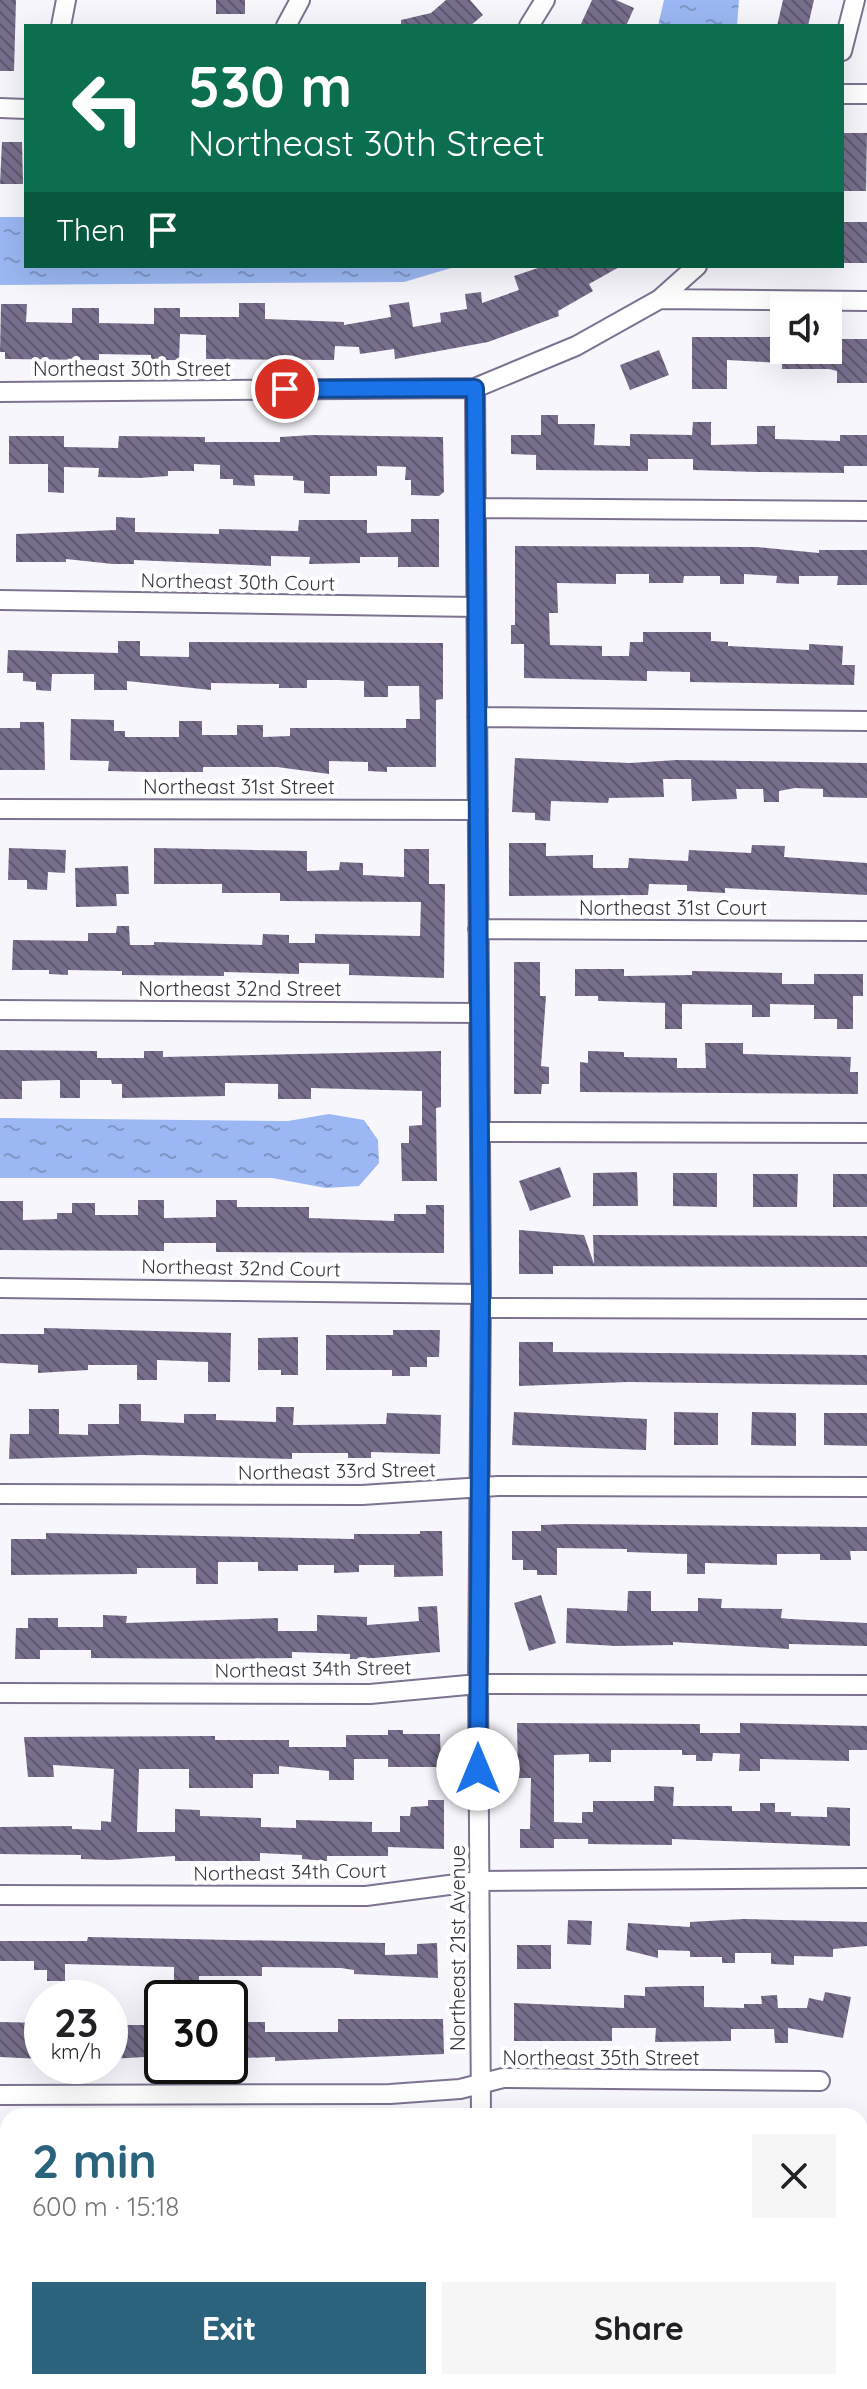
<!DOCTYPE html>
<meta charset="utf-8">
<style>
:root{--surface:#fff;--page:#f6f6f6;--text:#202124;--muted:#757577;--accent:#2b637d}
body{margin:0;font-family:Quicksand,sans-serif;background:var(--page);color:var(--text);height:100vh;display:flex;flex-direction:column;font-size:30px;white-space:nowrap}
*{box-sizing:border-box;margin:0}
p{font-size:26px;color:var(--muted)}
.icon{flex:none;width:44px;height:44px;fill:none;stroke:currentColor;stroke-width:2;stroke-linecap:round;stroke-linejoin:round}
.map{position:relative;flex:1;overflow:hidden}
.panel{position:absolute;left:0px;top:2108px;width:868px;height:282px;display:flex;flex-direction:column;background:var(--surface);border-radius:24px 24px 0 0;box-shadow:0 8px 32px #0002}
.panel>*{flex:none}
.banner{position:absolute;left:24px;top:24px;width:820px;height:244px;border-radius:0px;box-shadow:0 8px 32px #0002;background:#0b6e4f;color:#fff;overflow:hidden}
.tools{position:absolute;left:770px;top:292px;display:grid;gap:16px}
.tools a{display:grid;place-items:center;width:72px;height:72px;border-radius:0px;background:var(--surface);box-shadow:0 8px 32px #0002;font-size:40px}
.speed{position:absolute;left:24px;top:1980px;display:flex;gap:16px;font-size:40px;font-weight:700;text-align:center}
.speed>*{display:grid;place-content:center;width:104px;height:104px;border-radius:50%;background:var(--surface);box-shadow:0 8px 32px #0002;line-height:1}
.speed small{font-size:20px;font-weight:400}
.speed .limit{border:4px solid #111;border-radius:12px;background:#fff;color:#111}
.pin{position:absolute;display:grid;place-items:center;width:68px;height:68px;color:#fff;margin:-34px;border:4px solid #fff;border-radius:50%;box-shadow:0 2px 8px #0007}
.me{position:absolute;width:88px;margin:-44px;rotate:0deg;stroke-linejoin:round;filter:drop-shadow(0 0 6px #0008)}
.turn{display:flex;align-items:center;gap:28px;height:168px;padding:0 32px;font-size:36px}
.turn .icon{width:104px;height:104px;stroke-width:2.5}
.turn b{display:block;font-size:56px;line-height:68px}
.then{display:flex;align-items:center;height:76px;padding:0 32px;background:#0003;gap:16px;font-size:30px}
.round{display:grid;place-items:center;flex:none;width:84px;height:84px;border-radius:0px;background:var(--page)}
.head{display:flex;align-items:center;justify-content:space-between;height:136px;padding:0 32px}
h1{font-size:48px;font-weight:700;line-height:60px;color:var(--accent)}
.primary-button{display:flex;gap:16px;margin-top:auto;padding:16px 32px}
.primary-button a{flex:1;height:92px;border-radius:0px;background:var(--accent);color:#fff;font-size:32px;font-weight:700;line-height:92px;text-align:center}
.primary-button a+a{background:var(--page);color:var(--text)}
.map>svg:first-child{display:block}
</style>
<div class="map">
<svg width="867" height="2389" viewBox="0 0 867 2389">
<defs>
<pattern id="water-ripples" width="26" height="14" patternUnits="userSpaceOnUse" patternTransform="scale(2)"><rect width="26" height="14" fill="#9bb8f4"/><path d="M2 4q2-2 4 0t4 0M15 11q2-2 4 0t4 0" fill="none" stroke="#7f96c7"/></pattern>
<pattern id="building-back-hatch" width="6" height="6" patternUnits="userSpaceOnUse" patternTransform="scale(2)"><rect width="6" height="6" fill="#786f8d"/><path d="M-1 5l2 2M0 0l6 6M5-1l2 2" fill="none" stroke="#5e576e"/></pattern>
</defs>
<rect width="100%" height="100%" fill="#f8f6fd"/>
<!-- water -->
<path fill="url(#water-ripples)" d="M664,0h75l-2,26h-79z
M0,217h26v49h432l-54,16 -404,3z
M329,1114l35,6 14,20 1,23 -20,23 -33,2 -54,-10h-272v-60l288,3z"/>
<!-- building -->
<path fill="url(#building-back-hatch)" d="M0,0h16l-2,71h-14z
M216,0h29v14h-29z
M446,0h24l13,15 -13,11h-69v-6l30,-7z
M592,0h24l18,8 -8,18h-46z
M783,0h31l-6,26h-31z
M843,133h24l-1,58h-24z
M2,142h20l1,42h-23z
M842,222h25v41h-25z
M544,266h77l-32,18 4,7 -35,20 1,5 -71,26 -93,17 -1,-10 -34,5 -1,-7 -24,-1 -1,14 -128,-1v-24l-26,-1 -1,26h-28v-5l-52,-1v6l-94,-1v-7h-5l1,-48h26l-1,18 46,1v-15h27v15l55,1v-16h26v9h59v-14h26v16l79,3v3l47,-8 -2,-12 20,-3 4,25 28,-5 -1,-9 27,-4 -2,-15 16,-2 1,11 37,-13 -5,-14z
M692,337h92v13h45v-11h38v44h-30v-12l-8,-2h-47v-6l-55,-3v29h-35z
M659,350l10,25 -39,15 -10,-25z
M541,415h17v9h37l-1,21 36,1v-12l62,1 1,-13h18v23l46,-1v-18h18v13l65,2v-6h27v31h-23v7l-87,-1 -64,-2v-11h-45v12l-112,-1v-15l-25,-1v-19h30z
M313,435l130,2 1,55 -5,4 -28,-1v-15h-6l1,-13 -29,-1v10h-47v18l-26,-1v-12l-11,-1v-4l-39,-1 1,11 -22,-1v-6h-13v-14l-26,-1v7h-26v5l-29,2 -41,-1 1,-9 -35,-1v26l-16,-1v-28h-39v-28h55v11l54,1 1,-12 86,1v5h75v-5z
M116,517l19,1v14l84,2v-5l79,2 1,-11h68v13l44,-1v-13h28v48h-41v-10h-38v6l-51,1 1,-7 -39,-1v10l-137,-6v4h-21l-47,-5v3h-50v-28l100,-4z
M515,546l242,1 62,6v-3h48v35h-30l1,-9h-39v8l-23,-1 1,-7 -33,-2v10h-24v-8h-36l-1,7h-34v-9h-33v10l-59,-1 1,30h-9l1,32 52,1v10h27l1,-14h13v-10h68v9l17,1v4l81,4v-6l34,2 -1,19h13l-1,20 -164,-3v-10l-43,-1v10l-123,-3v-34h-13v-19h4z
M118,641h22v15l49,1v-15l254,1v56l-7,1v67h-49v5l-19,-1v-9l-39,-1v13l-52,-7h-74v5h-56l-39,-1 1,-10 -39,-1 1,-41 43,1v11h11v6h54v-16h23v14h35v-10h26v12l27,-1v-8h116v-9h14l-1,-33h-31v11h-24v-16l-26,-1h-31v8h-28v-4l-68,-1v7l-84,-9v9h-33v-16h-42l-1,17 -15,-1v-8l-13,-1v-8h-16l1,-23 110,3z
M20,722h24l1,48h-45v-42h20z
M515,758l115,5 47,-3 190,3v35l-44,-1v-8l-28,-1 -16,3v11h-15l-1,-13h-27l1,10 -45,2 -1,-22h-28l1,18 -55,1 -1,5 -57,-2 -1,20 -15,-1v-7l-23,-1z
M509,843h37v13l47,-1v13h35l1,-10 59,3 1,-11 62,3 1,-8 33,1 -1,11 83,6v32l-142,-7v5l-38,-2v-6l-38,-1 -1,11 -139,1z
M9,848l57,2 -1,23 -17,-1 -1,18 -20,-1v-9h-19z
M154,848l153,3v20l32,-1 1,-8 23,1v12l41,2v-28h25v35h16l-1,94 -95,-3v-11l-50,-1v11l-75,-2v4l-102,-1v-4l-54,-1v5l-19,-1v-4h-37l1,-30 75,1v-8h28l1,-7h12l1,19h24v-3l108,3 1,-11 26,1v8h26v-9l105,2 1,-34 -141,-1v-8h-58v-9h-68z
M128,866l1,28h-13l1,12 -41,1 -1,-39z
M514,962h26v34h6l-5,70 8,1v17h-7l-1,10h-27z
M575,969h49v7l68,-1v-4l90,2v11h32v-10h49v22h-10v33h-16v-10h-23v-14l-44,-1v13h-18v-12l-70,-1v25h-17v-26l-67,-2v-5h-23z
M705,1043h38v11l108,3 -1,15h8v22l-278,-2v-30l8,1v-12l36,1v5l53,1v10h29z
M0,1050l97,1v7h47v-7h19v6l278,-6v56l-5,1 1,73h-35l-1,-38h8v-17l13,-1v-34l-111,-3v11h-33v-15l-53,-1v13l-103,2v-14h-10l-1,-4h-31v18h-20v-18l-38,1v18h-22z
M560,1167l11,30 -41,14 -11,-30z
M637,1172l1,34h-45v-33z
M673,1173h44v34l-44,-1z
M753,1174h45l-1,33h-44z
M833,1174h34v33h-34z
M138,1200h26v18l52,-1v-17h21v7h72v11l85,3v-7h32v-9h18v48l-228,-1v-9h-52v8l-164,-1v-49h23v19l34,-1v-6h15v-10h23v12h43z
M519,1230l65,5 10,29 -1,-29 274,1v31l-314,-1v8h-34z
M44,1328l187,5 -1,49h-22v-20l-51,-2v20h-20v-15h-49v5l-50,3v-8l-38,-2v-29h44z
M393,1330h47l-1,27h-12v10h-17v9h-18v-6h-66v-35h67z
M298,1337v38h-17v-5h-23v-32z
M519,1342h34v10l314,3v30l-239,-3 -109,4z
M119,1404h22v17l43,2v-9h32v6l60,2v-15h18l-1,18 93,-1 1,-11 54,2 -1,39 -69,-2v6h-23v-5h-56v6l-151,-4 -132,4 1,-25h19v-25h30v25l29,1v-11h31z
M514,1412l133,7 -1,31 -134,-5z
M674,1412l44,1v32h-44z
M752,1412l44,1v33l-45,-1z
M824,1413h43v33l-43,-1z
M568,1524l299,3v24h-17l1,9h-31v-6h-43v11l-72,-2v11h-18v-20l-60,-2v-3l-70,-1v27h-20v-5h-14v-10h-11v-29h29v-6z
M420,1531h22l1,45 -49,1v-12h-35v7l-25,1v-8h-36v6h-40v-9h-40v22h-22v-16h-59v6l-126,1v-36h35v-6l308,6v-5h66z
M628,1591h23v20h47v-13l24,1 -1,9 61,1 -1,9 9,1 77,4v23l-78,-2v5l-116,-7v3l-57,1 -50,-3 1,-35 60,3z
M541,1595l15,48 -27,8 -15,-48z
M437,1606l3,46 -77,7h-13v-5l-58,-2v6l-71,1 -130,-1v-8h-51v9h-25l1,-31h12v-10h30v9h45v-12l24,1 -1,7 152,-5v13h39v-16l50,2v8l52,-4 -1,-14z
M517,1723l183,1v9h40v-10l127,3v24h-18v11l-89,-2v12h-21l1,-17 -27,-1 -1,8h-16v-6h-14v-5h-71v12h-22v-8l-35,1v67l28,1v-11h11v-11h61v-15l20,1 -1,19h59v5h28v-8h15v9h16v4l36,1v-10l23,1v38l-178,-7v6l-84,-1v-5h-34v9h-34v-19h10l1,-51h-13z
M388,1730h15v4h37l1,33h-53v-8h-34v21h-25v-9l-50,-5v8h-26v14h-64v-19h-50l-2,63h38v-23l25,1v6l61,2v9l35,1v-8l76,2v10h28v-16h10l1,-9 17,-1v-6h16v49l-56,-2v9h-61v5l-25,-2v-4l-42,-2v8h-85v-5l-64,4 -30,-1v-4l-81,-1v-27l72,-1v3l29,1v-9l10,1 3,-53 -61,-4 1,12h-26l-4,-40 191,-1v4h74v7h57v-12h42z
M744,1919l123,3v24l-34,3v8l-39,-1v9l-23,-1v-11h-36v10h-13v-6h-32v-6l-32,-1v8l-32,-8 2,-27 62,4v-5z
M568,1920l24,1 -1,24 -24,-1z
M88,1937l297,6v12l32,-1v-10l20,-1 1,35 -84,-4v-4l-13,-2 -79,-1v9h-63v6h-25v-15l-109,-3v17h-18v-11h-13v-9h-34v-20h87z
M517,1945h34v24h-34z
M685,1986h19v21l40,1v-4h18l-1,-8 16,-1 1,13h29l2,-10 14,3 2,-9 26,5 -8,41 -55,-10v15h-13l-1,-14h-43v12l-76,1 1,-14h-44v13h-98v-38l110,5v-13l21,1v-9z
M146,2014h16v42l-52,3v-34h36z
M338,2019h105l1,35 -169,7v-4l-32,1v-9h-13v-27h35v10h73z
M0,2022l42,1v36l-42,-2z"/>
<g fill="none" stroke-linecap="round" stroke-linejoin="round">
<defs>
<path id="service" d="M0,2204h8
M860,2238l7,-1
M860,2375l7,10
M453,2382v7
M678,2382v7
M406,2389v-7
M557,2389v-7
M802,2389v-7"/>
<path id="minor" d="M61,26l5,-26
M286,26l14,-26
M529,26l16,-26
M842,51l13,-51
M842,94h25
M0,108l26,1
M660,299l37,-33
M475,388l6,906 -3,390 3,432
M0,392l475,-4 101,-42 84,-47 207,2
M476,508l391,3
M0,600l476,7
M477,717l390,4
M0,809l478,1
M478,929l389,2
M0,1010l479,3
M480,1132l387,1
M0,1288l481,6
M481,1308l386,1
M0,1494l362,1 136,-9 369,1
M0,1693l370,1 108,-10 389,1
M0,1895l366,1 113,-15 388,-3
M0,2095l390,-1 70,-5 43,-11 317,3
M502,2382v7"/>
</defs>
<!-- service casing -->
<use href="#service" stroke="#7d7391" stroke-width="13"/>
<!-- minor casing -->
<use href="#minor" stroke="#7d7391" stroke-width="22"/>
<!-- service -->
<use href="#service" stroke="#fff" stroke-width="9"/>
<!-- minor -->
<use href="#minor" stroke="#fff" stroke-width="18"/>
</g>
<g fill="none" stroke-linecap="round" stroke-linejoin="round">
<defs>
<path id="route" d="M285,389l190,-1 6,906 -3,475"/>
</defs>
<!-- route casing -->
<use href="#route" stroke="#114b97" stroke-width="20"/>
<!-- route -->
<use href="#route" stroke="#1a73e8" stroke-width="14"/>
</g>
<g text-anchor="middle" stroke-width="8" stroke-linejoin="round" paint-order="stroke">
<!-- street labels -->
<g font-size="20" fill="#373340" stroke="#fff">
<text x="132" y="376">Northeast 30th Street</text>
<text transform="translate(238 582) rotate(1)" y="7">Northeast 30th Court</text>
<text x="239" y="794">Northeast 31st Street</text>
<text x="673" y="915">Northeast 31st Court</text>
<text x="240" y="996">Northeast 32nd Street</text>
<text transform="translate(241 1268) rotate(1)" y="7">Northeast 32nd Court</text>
<text transform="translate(337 1471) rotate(-1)" y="7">Northeast 33rd Street</text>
<text transform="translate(313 1669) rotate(-1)" y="7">Northeast 34th Street</text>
<text transform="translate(290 1872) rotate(-1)" y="7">Northeast 34th Court</text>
<text transform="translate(458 1948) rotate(-90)" y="7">Northeast 21st Avenue</text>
<text x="601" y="2065">Northeast 35th Street</text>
</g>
</g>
</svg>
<div class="tools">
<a><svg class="icon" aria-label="sound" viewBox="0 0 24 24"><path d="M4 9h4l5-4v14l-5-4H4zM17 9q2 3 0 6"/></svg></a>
</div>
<div class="speed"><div>23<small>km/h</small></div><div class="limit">30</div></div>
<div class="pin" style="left:285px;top:389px;background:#d93025"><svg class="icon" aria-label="arrive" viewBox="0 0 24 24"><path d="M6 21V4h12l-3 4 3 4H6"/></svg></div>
<svg class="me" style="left:478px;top:1769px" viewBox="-20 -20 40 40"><circle r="19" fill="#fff"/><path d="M0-13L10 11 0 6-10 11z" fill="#1a73e8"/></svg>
<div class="banner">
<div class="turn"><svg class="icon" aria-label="left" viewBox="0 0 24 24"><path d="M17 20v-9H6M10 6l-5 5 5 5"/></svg><div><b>530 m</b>Northeast 30th Street</div></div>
<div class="then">Then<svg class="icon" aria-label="arrive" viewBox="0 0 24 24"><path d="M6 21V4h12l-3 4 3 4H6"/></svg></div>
</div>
<section class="panel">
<div class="head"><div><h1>2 min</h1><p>600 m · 15:18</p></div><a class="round"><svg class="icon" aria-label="close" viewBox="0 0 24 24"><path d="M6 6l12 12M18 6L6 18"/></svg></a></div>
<div class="primary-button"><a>Exit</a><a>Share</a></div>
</section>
</div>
